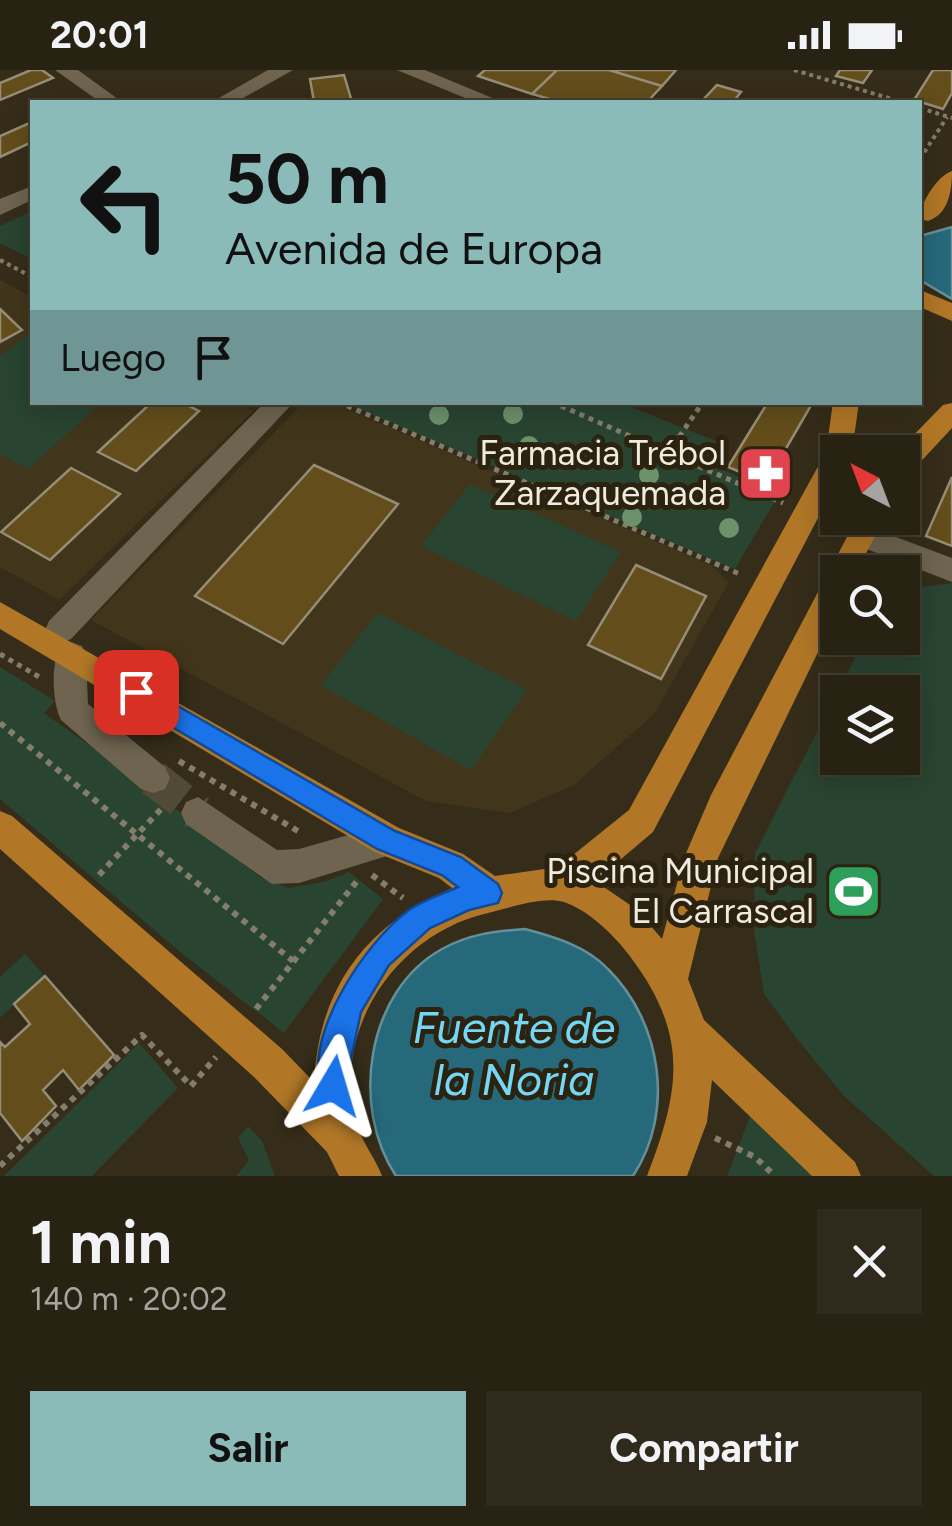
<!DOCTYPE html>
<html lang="es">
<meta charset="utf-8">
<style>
:root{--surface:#282213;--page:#302a1c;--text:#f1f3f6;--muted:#a5a4a0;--line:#443f33;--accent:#8bbbb9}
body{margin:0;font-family:Figtree,sans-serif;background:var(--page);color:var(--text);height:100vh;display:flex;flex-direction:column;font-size:38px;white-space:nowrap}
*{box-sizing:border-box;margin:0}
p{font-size:32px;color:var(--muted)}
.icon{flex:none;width:55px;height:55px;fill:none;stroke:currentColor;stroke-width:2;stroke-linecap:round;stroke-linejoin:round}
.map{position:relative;height:1106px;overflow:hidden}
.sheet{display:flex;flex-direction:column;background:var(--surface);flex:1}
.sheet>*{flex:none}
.banner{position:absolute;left:30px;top:30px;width:892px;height:305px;border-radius:0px;box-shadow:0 5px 25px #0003,0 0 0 2px var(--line);background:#8bbbb9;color:#111;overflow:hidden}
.needle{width:65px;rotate:318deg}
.controls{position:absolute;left:820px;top:365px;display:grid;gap:20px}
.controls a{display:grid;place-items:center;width:100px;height:100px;border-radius:0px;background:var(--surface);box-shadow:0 5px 25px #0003,0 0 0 2px var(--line);font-size:50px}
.pin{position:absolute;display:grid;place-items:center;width:85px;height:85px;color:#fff;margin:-42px;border-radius:20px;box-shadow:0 5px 15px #0006}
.me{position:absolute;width:110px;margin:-55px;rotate:7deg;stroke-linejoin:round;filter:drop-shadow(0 0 8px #0008)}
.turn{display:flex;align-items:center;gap:35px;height:210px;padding:0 30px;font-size:45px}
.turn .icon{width:130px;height:130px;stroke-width:2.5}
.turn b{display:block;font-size:70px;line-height:85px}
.then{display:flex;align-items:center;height:95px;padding:0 30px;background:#0003;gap:20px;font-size:38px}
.round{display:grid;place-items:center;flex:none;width:105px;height:105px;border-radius:0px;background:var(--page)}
.head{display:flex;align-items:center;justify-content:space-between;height:170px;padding:0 30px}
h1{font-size:60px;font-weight:700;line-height:75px}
.primary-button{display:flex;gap:20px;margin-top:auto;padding:20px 30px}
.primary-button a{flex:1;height:115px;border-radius:0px;background:var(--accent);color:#111;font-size:40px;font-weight:700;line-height:115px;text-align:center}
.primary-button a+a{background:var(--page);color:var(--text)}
.status{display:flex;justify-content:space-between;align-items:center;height:70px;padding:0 50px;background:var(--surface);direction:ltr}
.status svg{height:28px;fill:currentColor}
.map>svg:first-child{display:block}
</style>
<div class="status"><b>20:01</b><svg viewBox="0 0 49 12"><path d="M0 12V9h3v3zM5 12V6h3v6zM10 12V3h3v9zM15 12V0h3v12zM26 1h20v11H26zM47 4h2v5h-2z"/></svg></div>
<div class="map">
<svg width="952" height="1106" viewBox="0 0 952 1106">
<rect width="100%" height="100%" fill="#352d19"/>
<!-- built -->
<path fill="#41361b" d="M0,210l32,17v105h205l16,9 -194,189 -59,-33z
M303,333h29l379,162 18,17 -75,132 -80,71 -64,28 -84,-12 -335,-181z"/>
<!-- green -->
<path fill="#294431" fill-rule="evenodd" d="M32,141v48l-32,-16v-17z
M32,260v72l69,1 -73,66 -28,-15v-97z
M345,333h276l97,39 -14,20 75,32 -44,75z
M470,414l151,68 -45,69 -155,-75z
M952,513v593h-18l-90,-80 -46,-56 -34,-46 -10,-64 1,-77 110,-215h37l1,-49zM838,622h64v66h-64z
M378,543l149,77 -56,80 -150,-85z
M0,597l55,34 -11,12 110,78 106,86 29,11 38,-7 22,-9 34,27 -99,134 -105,-82 -179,-152z
M25,884l20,22 -45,42v-41z
M139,973l39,45 -86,88h-88z
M758,1026l80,80h-111z
M248,1056l14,15 13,35h-39l13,-15 -11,-23z"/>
<!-- water -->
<path fill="#26697b" stroke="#639099" stroke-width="2.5" d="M952,157v72l-32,-19v-44z
M525,859c30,8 61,17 83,40 54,54 67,143 25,207h-237c-46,-69 -30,-185 46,-227 27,-15 53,-18 83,-20z"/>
<!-- building -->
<path fill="#624d1b" stroke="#978d76" stroke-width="2.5" d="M31,0h11l11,8 -53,22v-17z
M485,0h72l-25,24 -54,-18z
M557,0h52l53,16 -15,16h-87l-28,-8z
M609,0h67l-14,16z
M840,0h32l-9,13 -27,-7z
M933,0h19v23l-9,16 -29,-9z
M344,5l8,27h-38l-4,-23z
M717,15l24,7 -8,10h-32z
M32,52v20l-32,15v-21z
M0,239l22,21 -22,12z
M152,332h29l18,9 -63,60 -38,-19z
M768,332h45l-47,81 -38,-16z
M314,395l84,39 -115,140 -88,-48z
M71,398l49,26 -70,66 -49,-28z
M952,407v69l-26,-10z
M636,495l70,31 -45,83 -73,-34z
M45,906l69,79 -35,35 -16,-20 -20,20 13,16 -34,35 -22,-28v-71l5,5 25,-23 -16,-20z"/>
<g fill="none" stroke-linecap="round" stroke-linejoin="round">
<!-- minor-tunnel -->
<path stroke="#514a37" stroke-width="36" stroke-dasharray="36 18" stroke-linecap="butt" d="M153,708l45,35"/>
<!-- path-far2 -->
<path stroke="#847d6c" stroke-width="4" stroke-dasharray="4 4" stroke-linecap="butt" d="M794,0l108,32
M920,38l32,10
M920,89l27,-42
M0,190l32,17"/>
<!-- path-far1 -->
<path stroke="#847d6c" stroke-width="5" stroke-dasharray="5 5" stroke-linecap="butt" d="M338,332l404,173
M552,332l231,101
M668,383l35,-51
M0,584l41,24"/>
<!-- path -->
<path stroke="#847d6c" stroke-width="6" stroke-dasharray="6 6" stroke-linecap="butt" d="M0,653l293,238
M179,691l124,73
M99,805l64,-68
M372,805l31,23
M256,939l101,-128
M715,1068l40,19 20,19
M0,1096l142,-131 49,51 25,-29"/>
<!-- minor -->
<path fill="#6e644f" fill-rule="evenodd" d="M55,0h23l44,32h-22z
M268,0h25l-57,32h-24z
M397,0h28l77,32h-27z
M32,116v14l-32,15v-16z
M265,332h29l-223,237 -11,4 -11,-4 -4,-9 4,-9z
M861,454l91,34v24l-101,-39 -4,-8 4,-8z
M71,572l11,4 4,9 2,49 77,63 5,11 -5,11 -12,4 -12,-4 -80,-69c-9,-18 -10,-56 -1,-74z
M198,727l79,53 22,-1 88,-25 12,4 5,12 -5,12 -12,4 -88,27 -27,1 -86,-60 -5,-11 5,-11z"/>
<!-- major -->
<path fill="#b17727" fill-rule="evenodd" d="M952,101c0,19 -3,43 -24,50l-8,-2c0,-16 17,-43 32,-48z
M920,220l32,13v18l-32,-14z
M833,332h26l-7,50h-14v28l-185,352 -58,49 41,28 26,30 22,-81 27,-63 146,-277h28l-29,54h-18v39l-120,247 -30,121 16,41 151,142 6,14h-49l-100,-96 -5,42 -20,54h-40c34,-88 42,-142 -18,-221 -15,-20 -41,-45 -65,-53 -22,-6 -54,6 -76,11 -95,21 -164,126 -127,222 6,14 16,27 21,41h-43l-12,-24 -73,-75 -254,-228v-38l12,5 270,233 32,33c5,-95 52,-157 138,-194l-13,-10 -64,-26 -375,-223v-27l399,226 64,26 32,22 63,-9 71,-57 197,-358z
M952,333v25l-40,43 -10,3v-22h-5l46,-47z"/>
</g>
<!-- trees -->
<g fill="#6c916b">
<circle cx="513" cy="344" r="10"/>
<circle cx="439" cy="345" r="10"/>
<circle cx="529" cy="376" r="10"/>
<circle cx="649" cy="405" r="10"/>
<circle cx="632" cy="447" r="10"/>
<circle cx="729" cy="458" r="10"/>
</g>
<!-- route -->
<path fill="#1a73e8" stroke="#114b97" stroke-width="2.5" d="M136,612l259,149 66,26 37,27 4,9 -4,10 -29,7 -39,18 -41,37 -28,47 -18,84 -10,5 -10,-5c-24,-56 42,-154 86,-186 14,-10 34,-16 49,-23l-16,-12 -65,-26 -250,-149 -3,-8 3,-7z"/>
<!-- icons -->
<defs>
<symbol id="pharmacy-square" viewBox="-11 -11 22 22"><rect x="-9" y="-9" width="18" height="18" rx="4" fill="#e0444e" stroke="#2b230f"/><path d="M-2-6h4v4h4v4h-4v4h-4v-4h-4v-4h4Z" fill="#fff"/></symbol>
<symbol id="stadium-square" viewBox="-11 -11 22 22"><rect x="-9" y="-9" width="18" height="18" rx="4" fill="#2e9e5b" stroke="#2b230f"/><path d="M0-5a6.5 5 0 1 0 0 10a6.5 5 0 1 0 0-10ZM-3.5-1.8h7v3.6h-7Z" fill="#fff"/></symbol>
</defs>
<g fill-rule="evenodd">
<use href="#pharmacy-square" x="734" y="372" width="63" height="63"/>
<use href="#stadium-square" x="822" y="790" width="63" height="63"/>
</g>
<g text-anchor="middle" stroke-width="10" stroke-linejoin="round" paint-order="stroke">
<!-- poi labels -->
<g font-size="35" fill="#f0ebdf" stroke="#2b230f" text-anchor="end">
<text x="726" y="395">Farmacia Trébol<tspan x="726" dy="40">Zarzaquemada</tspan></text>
<text x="814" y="813">Piscina Municipal<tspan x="814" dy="40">El Carrascal</tspan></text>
</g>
<!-- near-water labels -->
<g font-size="45" font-style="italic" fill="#73d7f5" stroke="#2b230f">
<text x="514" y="973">Fuente de<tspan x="514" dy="52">la Noria</tspan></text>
</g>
</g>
</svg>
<div class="controls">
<a><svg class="needle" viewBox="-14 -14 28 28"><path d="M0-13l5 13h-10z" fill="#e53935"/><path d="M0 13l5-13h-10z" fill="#a5a4a0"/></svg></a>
<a><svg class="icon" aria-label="search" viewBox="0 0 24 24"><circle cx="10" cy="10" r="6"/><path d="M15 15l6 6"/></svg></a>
<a><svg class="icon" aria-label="layers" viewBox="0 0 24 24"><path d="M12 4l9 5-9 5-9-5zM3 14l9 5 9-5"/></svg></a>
</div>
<div class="pin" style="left:136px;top:622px;background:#d93025"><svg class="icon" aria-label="arrive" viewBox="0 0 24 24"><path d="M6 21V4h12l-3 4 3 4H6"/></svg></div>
<svg class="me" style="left:333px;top:1016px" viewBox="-20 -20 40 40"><path d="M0-17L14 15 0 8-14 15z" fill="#1a73e8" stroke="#fff" stroke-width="4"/></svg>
<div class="banner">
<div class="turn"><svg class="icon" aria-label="left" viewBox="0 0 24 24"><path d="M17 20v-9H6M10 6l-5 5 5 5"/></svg><div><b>50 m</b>Avenida de Europa</div></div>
<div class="then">Luego<svg class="icon" aria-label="arrive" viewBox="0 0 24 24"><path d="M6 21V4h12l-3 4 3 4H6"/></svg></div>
</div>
</div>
<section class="sheet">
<div class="head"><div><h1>1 min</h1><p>140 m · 20:02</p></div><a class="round"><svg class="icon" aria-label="close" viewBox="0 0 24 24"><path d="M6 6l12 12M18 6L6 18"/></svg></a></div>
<div class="primary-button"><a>Salir</a><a>Compartir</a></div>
</section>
